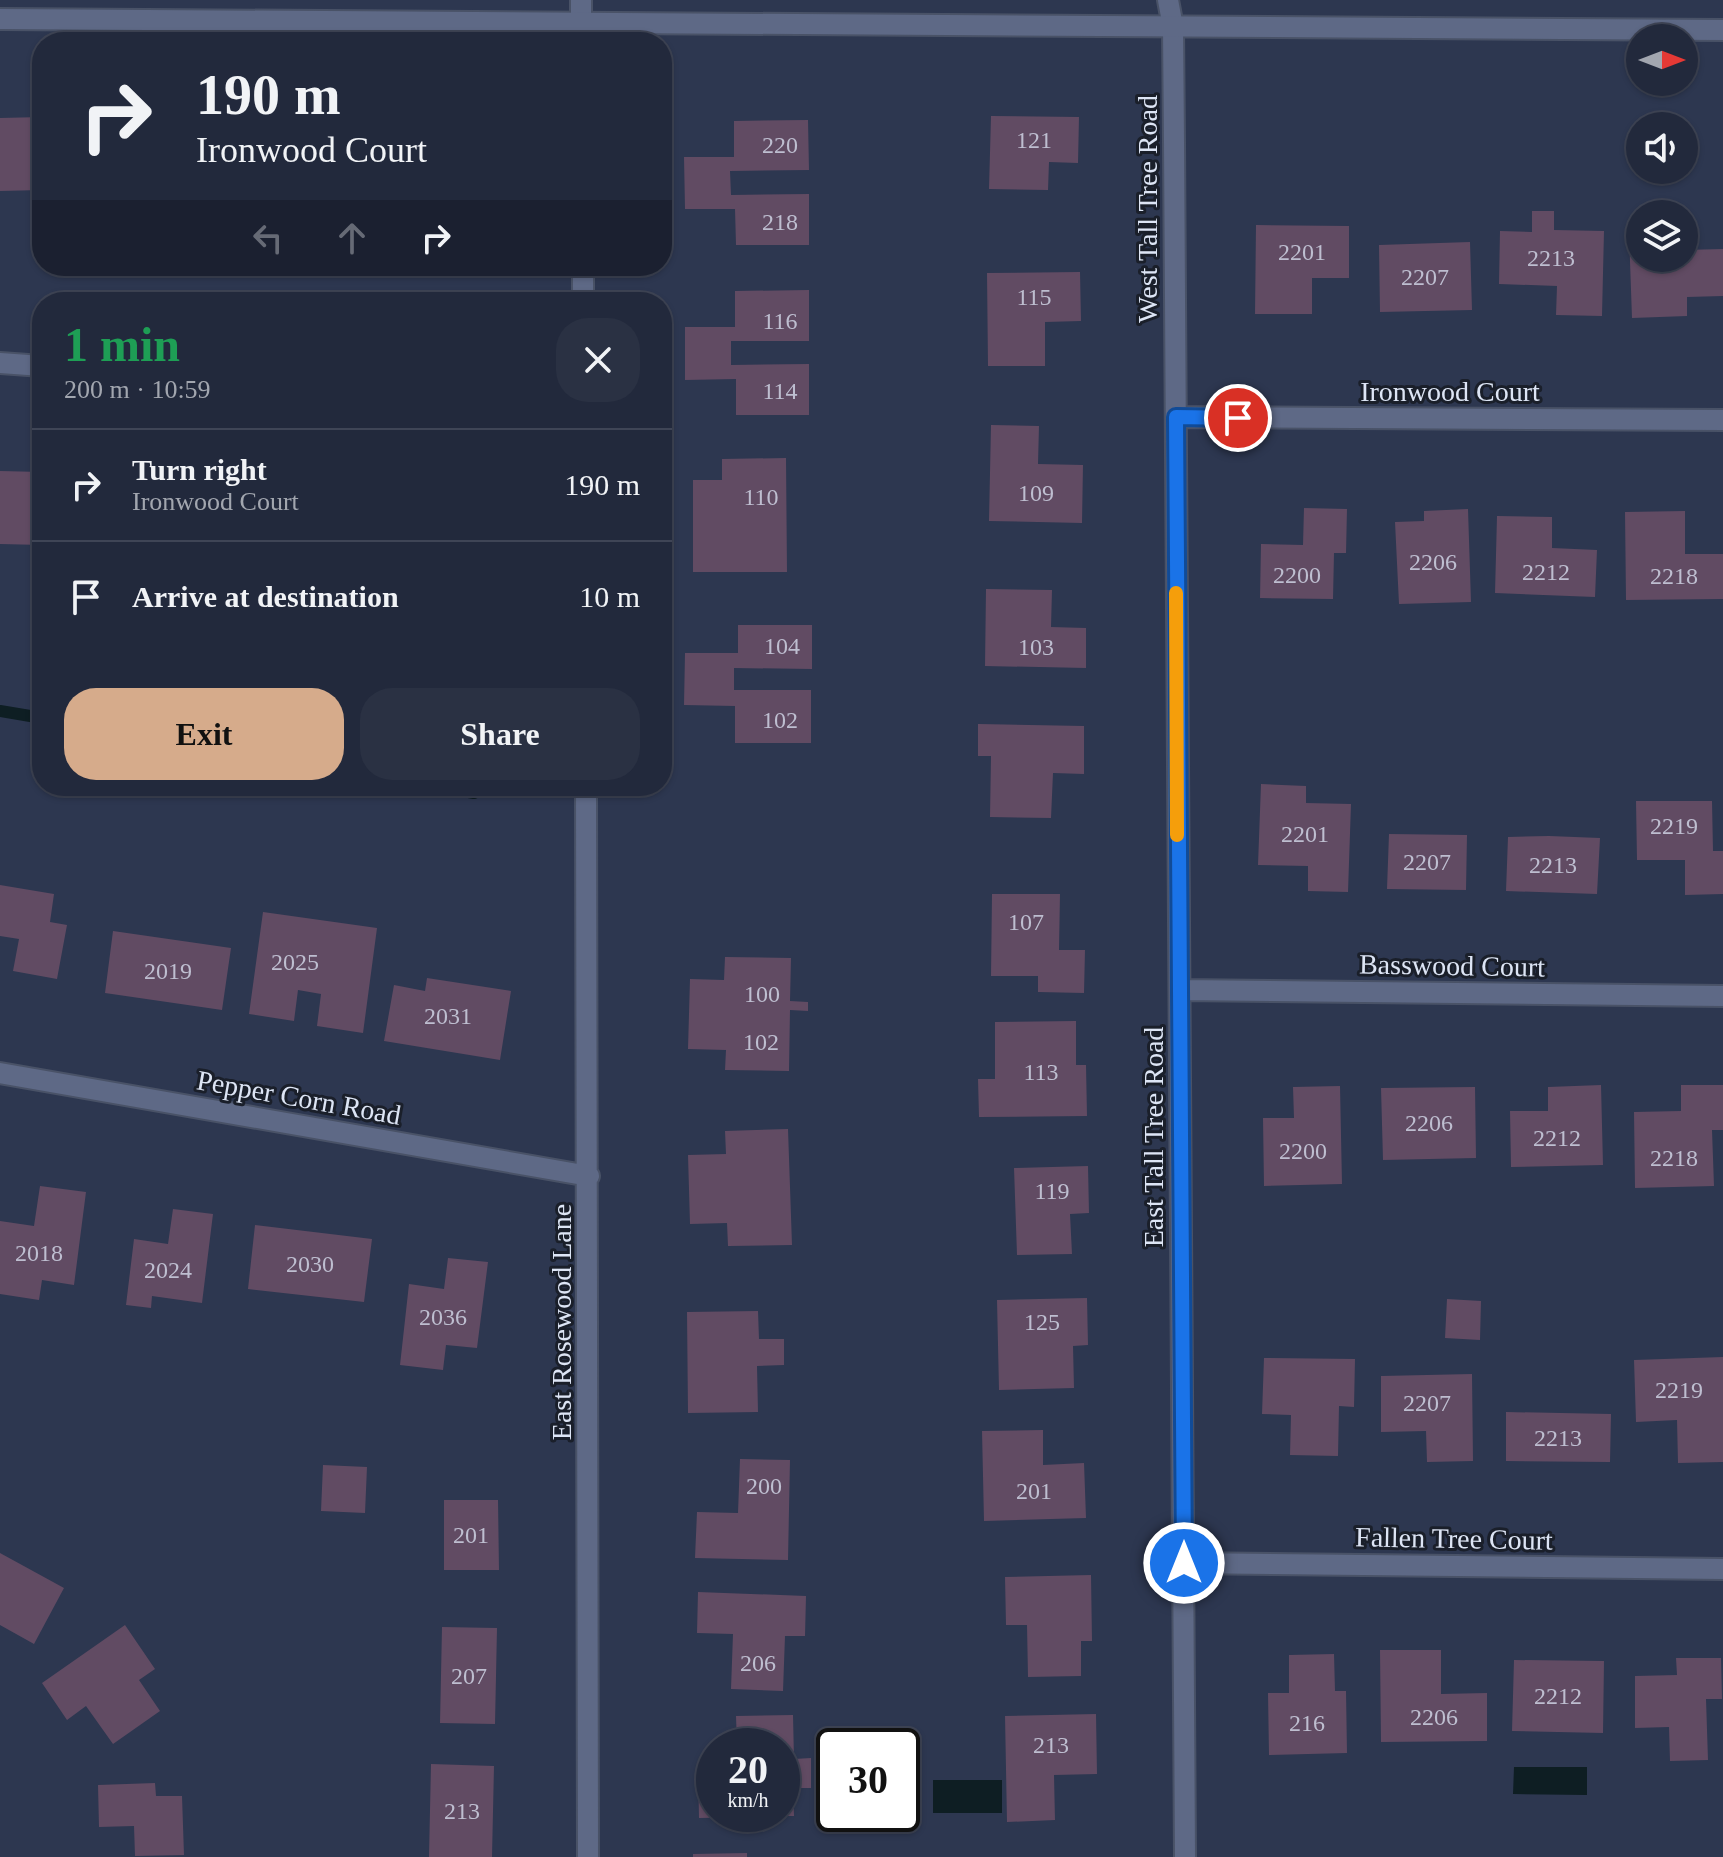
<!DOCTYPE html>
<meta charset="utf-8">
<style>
:root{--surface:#22293c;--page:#2a3143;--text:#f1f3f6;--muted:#a2a6af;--line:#3f4556;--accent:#d6ab8b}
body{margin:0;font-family:Georgia,serif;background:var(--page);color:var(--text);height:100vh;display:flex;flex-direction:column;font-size:30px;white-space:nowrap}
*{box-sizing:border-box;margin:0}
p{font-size:26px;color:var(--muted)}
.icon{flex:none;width:44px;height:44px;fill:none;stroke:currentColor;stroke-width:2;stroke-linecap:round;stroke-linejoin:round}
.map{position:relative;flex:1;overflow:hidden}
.side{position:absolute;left:32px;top:292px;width:640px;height:504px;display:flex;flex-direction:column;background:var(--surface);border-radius:32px;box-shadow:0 2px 6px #0004,0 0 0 2px var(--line)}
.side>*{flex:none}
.banner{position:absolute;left:32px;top:32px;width:640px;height:244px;border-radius:32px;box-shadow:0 2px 6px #0004,0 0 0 2px var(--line);background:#22293c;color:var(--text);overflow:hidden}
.needle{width:52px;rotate:90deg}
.tools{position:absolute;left:1626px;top:24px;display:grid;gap:16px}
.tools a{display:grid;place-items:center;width:72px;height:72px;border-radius:50%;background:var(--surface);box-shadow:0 2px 6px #0004,0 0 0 2px var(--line);font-size:40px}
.speed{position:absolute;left:696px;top:1728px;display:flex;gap:16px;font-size:40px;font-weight:700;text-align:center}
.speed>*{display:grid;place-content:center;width:104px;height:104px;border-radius:50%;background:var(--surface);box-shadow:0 2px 6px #0004,0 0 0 2px var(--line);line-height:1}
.speed small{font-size:20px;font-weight:400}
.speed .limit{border:4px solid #111;border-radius:12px;background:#fff;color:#111}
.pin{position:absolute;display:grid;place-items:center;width:68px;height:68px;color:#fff;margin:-34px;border:4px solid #fff;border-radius:50%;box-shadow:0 2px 8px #0007}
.me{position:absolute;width:88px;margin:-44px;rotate:0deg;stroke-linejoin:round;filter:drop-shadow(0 0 6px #0008)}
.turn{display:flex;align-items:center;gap:28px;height:168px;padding:0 32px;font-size:36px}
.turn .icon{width:104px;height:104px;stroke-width:2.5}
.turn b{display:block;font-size:56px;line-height:68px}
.lanes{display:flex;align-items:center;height:76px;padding:0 32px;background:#0003;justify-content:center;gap:40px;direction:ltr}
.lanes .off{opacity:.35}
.round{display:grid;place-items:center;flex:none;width:84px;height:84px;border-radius:32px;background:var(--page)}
.summary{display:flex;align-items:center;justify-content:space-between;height:136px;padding:0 32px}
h1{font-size:48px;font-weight:800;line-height:60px;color:#1e9e55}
.cta{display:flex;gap:16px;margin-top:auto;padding:16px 32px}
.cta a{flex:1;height:92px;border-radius:32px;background:var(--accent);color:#111;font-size:32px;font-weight:800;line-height:92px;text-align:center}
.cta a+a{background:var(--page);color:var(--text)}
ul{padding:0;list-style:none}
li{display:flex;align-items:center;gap:24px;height:112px;padding:0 32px;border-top:2px solid var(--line)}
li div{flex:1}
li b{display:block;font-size:30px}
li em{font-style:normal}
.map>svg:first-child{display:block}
</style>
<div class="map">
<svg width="1723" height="1857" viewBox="0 0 1723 1857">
<rect width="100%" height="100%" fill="#2d3750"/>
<!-- water -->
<path fill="#0e1e23" d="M1514,1767h73v28l-74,-1z
M933,1780h69v33h-69z"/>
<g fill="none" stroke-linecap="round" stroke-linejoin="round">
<!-- stream -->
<path stroke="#0e1e23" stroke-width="12" d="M0,711l42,7
M435,786l39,7"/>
</g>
<!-- building -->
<path fill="#614b63" d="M991,116l88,1 -1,46 -29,-1 -1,28 -59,-1z
M42,117v73l-42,1v-73z
M808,120l1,50 -79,1 1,24 78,-1v51h-73l-1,-36h-50l-1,-52h50v-36z
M1532,211h22v19l50,1 -2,85 -46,-1 1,-29 -58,-2 1,-53 32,1z
M1256,225l93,1v52h-37v36h-57z
M1629,233h11v25h44v-8l39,-1v47l-36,1v19l-55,2z
M1470,242l2,68 -92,2 -1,-67z
M1080,272l1,49 -36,1v44h-57l-1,-93z
M809,290v51h-78v24l78,-1v51h-73v-36l-51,1v-53h50v-36z
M991,425l48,1 -1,38 45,1 -1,58 -93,-2z
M786,458l1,114h-94v-92h29v-21z
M0,471l42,1v73l-42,-1z
M1304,508l43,1 -1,44h-12l-1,46 -73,-1 1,-54 42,1z
M1468,509l3,93 -72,2 -4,-82 29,-1v-10z
M1685,511v43h38v45l-97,1 -1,-88z
M1497,516l55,1v31l45,2 -2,47 -100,-4z
M986,589l66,1 -1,37 35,1v40l-101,-2z
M738,625h74v44l-78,-1v22h77v53h-76v-37l-51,-1 1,-52h53z
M978,724l106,2v48l-31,-1 -2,45 -61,-1 1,-61h-13z
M1261,784l45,2v17l45,1 -3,88 -40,-1v-25l-50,-1z
M1636,801h76l1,50h10v43l-38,1v-35h-48z
M1389,834l78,1 -1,55 -79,-1z
M1549,836l51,2 -3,56 -91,-3 2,-54z
M0,885l54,9 -4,28 17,3 -10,54 -44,-8 6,-32 -19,-3z
M992,894h68l-1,56h26l-1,43 -46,-1v-16h-47z
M263,912l114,16 -14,105 -46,-7 4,-32 -23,-4 -4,31 -45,-7z
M113,931l118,17 -9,62 -117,-17z
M725,957l66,1 -1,43 18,1v9l-18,-1 -1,61 -64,-1 1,-20 -38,-1 2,-70 34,1z
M427,978l84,13 -11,69 -116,-19 10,-56 31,6z
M1076,1021v44h10l1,51 -108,1 -1,-38h17v-57z
M1601,1085l2,80 -92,2 -1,-56h38v-24z
M1681,1085h42v45h-11l2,56 -79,2 -1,-76 47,-1z
M1340,1086l2,98 -78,2 -1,-68h31l-1,-31z
M1475,1087l1,71 -93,2 -2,-72z
M788,1129l4,116 -64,1 -1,-23 -37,1 -2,-69 38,-1 -1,-23z
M1088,1166l1,47 -19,1 2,40 -55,1 -3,-87z
M40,1186l46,6 -12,93 -32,-5 -3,20 -39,-6v-73l34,5z
M173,1209l40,5 -11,89 -50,-7 -1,12 -25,-3 8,-66 34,5z
M255,1225l117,14 -8,63 -116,-13z
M448,1258l40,4 -11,86 -31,-3 -3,25 -43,-5 9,-81 35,5z
M1087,1298l1,47 -15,1 1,42 -75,2 -2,-90z
M1447,1299l34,2 -1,39 -35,-2z
M758,1311l1,28h25v26l-27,1 1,46 -70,1 -1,-101z
M1723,1357v105l-45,1 -1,-43 -41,2 -2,-62z
M1264,1358l91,1 -1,48 -15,-1 -1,50 -48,-1 1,-40 -29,-1z
M1472,1374l1,87 -46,1 -1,-31 -45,1v-56z
M1506,1412l105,2 -1,48 -104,-1z
M1043,1430v35l41,-2 2,55 -102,3 -2,-90z
M740,1459l50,1 -2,100 -93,-2 2,-46 41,1z
M323,1465l44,2 -2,46 -44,-2z
M444,1500h54l1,70h-55z
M0,1553l64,35 -30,56 -34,-19z
M1091,1575l1,66h-11v35l-53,1 -1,-52h-21l-1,-48z
M698,1592l108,4 -1,40h-20l-2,55 -52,-2 2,-55 -36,-1z
M125,1625l30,44 -16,11 21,31 -47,33 -27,-38 -19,14 -25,-37z
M442,1627l55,1 -2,96 -55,-1z
M1380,1650h61v44l46,-1v48l-106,1z
M1334,1654l1,37h11l1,62 -78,2 -1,-62h21v-38z
M1676,1658h45l1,41h-16l2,61 -38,1 -1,-34 -34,1v-52l42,-1z
M1514,1660l90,1 -1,72 -91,-2z
M1096,1714l1,60 -43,1 1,45 -48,2 -2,-106z
M793,1715l1,44 17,-1v30h-18l1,28h-12v-70h-45l-1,-30z
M431,1764l63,2 -2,91h-63z
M698,1770h16v44l41,3 -56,1z
M155,1783l1,13h26l2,59 -49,1 -1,-30 -35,1 -1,-42z
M747,1853v4h-54v-3z"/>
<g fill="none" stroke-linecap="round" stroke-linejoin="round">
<defs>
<path id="street" d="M1168,0l5,27 1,115 11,1715
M581,42v-42
M583,266v36
M0,363l42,3
M1176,417l547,3
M586,786l2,1071
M1181,990l542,6
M0,1073l589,103
M1184,1563l539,6"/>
<path id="secondary" d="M0,19l1723,11"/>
</defs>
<!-- street casing -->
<use href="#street" stroke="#495267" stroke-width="24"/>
<!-- secondary casing -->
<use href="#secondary" stroke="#495267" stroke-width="24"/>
<!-- street -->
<use href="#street" stroke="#5e6986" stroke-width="20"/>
<!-- secondary -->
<use href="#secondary" stroke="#5e6986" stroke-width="20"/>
</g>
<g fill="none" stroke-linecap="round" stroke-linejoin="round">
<defs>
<path id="route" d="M1184,1563l-8,-1146 62,1"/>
</defs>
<!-- route casing -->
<use href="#route" stroke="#114b97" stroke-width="20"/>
<!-- route -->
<use href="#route" stroke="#1a73e8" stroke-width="14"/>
<!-- slow -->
<path stroke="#f59e0b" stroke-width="14" d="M1176,593l1,242"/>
</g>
<g text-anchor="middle" stroke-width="6" stroke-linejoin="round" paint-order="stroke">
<!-- number labels -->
<g font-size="24" fill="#bebed0">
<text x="1034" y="148">121</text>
<text x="780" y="153">220</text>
<text x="780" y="230">218</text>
<text x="1302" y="260">2201</text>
<text x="1551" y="266">2213</text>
<text x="1425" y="285">2207</text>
<text x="1034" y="305">115</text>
<text x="780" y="329">116</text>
<text x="780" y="399">114</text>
<text x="1036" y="501">109</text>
<text x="761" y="505">110</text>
<text x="1433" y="570">2206</text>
<text x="1546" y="580">2212</text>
<text x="1297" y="583">2200</text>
<text x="1674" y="584">2218</text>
<text x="782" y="654">104</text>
<text x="1036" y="655">103</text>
<text x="780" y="728">102</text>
<text x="1674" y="834">2219</text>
<text x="1305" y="842">2201</text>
<text x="1427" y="870">2207</text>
<text x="1553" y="873">2213</text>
<text x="1026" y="930">107</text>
<text x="295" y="970">2025</text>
<text x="168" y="979">2019</text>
<text x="762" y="1002">100</text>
<text x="448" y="1024">2031</text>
<text x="761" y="1050">102</text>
<text x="1041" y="1080">113</text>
<text x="1429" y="1131">2206</text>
<text x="1557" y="1146">2212</text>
<text x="1303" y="1159">2200</text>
<text x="1674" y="1166">2218</text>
<text x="1052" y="1199">119</text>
<text x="39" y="1261">2018</text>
<text x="310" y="1272">2030</text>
<text x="168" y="1278">2024</text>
<text x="443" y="1325">2036</text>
<text x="1042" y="1330">125</text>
<text x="1679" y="1398">2219</text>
<text x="1427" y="1411">2207</text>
<text x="1558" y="1446">2213</text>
<text x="764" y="1494">200</text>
<text x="1034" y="1499">201</text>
<text x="471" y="1543">201</text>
<text x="758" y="1671">206</text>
<text x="469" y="1684">207</text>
<text x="1558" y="1704">2212</text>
<text x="1434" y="1725">2206</text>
<text x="1307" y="1731">216</text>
<text x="1051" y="1753">213</text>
<text x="462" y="1819">213</text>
</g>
<!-- street labels -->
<g font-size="28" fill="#dde5f5" stroke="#1a1f2a">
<text transform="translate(1147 209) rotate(-90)" y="10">West Tall Tree Road</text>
<text x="1450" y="401">Ironwood Court</text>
<text transform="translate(1452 965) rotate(1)" y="10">Basswood Court</text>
<text transform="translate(299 1097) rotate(10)" y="10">Pepper Corn Road</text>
<text transform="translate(1153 1137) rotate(-90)" y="10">East Tall Tree Road</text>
<text transform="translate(561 1322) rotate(-90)" y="10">East Rosewood Lane</text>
<text transform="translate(1454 1538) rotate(1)" y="10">Fallen Tree Court</text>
</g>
</g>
</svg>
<div class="tools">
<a><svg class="needle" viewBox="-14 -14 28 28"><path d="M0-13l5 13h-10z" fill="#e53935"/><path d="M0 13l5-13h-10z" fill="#a2a6af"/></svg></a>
<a><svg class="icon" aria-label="sound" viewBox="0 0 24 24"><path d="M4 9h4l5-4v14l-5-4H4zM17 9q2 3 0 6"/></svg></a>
<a><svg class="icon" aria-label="layers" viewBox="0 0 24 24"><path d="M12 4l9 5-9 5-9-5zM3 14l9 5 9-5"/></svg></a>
</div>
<div class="speed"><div>20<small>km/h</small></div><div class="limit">30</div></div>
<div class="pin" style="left:1238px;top:418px;background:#d93025"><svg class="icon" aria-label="arrive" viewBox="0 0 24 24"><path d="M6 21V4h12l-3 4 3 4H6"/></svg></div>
<svg class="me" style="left:1184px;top:1563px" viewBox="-20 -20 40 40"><circle r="17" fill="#1a73e8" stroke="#fff" stroke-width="3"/><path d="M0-11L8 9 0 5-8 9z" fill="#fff"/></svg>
<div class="banner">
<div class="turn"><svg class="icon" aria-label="right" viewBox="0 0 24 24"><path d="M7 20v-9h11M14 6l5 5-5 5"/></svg><div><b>190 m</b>Ironwood Court</div></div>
<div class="lanes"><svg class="icon off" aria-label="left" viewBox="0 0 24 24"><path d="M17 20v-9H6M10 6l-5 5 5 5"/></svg><svg class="icon off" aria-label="ahead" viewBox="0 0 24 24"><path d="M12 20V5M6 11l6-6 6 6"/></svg><svg class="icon" aria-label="right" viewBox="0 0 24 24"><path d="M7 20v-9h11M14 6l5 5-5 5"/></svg></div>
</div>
<section class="side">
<div class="summary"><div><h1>1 min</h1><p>200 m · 10:59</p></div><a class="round"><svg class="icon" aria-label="close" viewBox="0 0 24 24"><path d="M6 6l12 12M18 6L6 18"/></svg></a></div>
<ul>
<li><svg class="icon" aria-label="right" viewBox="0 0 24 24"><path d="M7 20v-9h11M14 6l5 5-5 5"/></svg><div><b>Turn right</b><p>Ironwood Court</p></div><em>190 m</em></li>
<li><svg class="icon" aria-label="arrive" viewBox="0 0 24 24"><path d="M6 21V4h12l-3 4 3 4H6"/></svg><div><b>Arrive at destination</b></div><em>10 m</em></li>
</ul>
<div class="cta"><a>Exit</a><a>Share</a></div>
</section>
</div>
